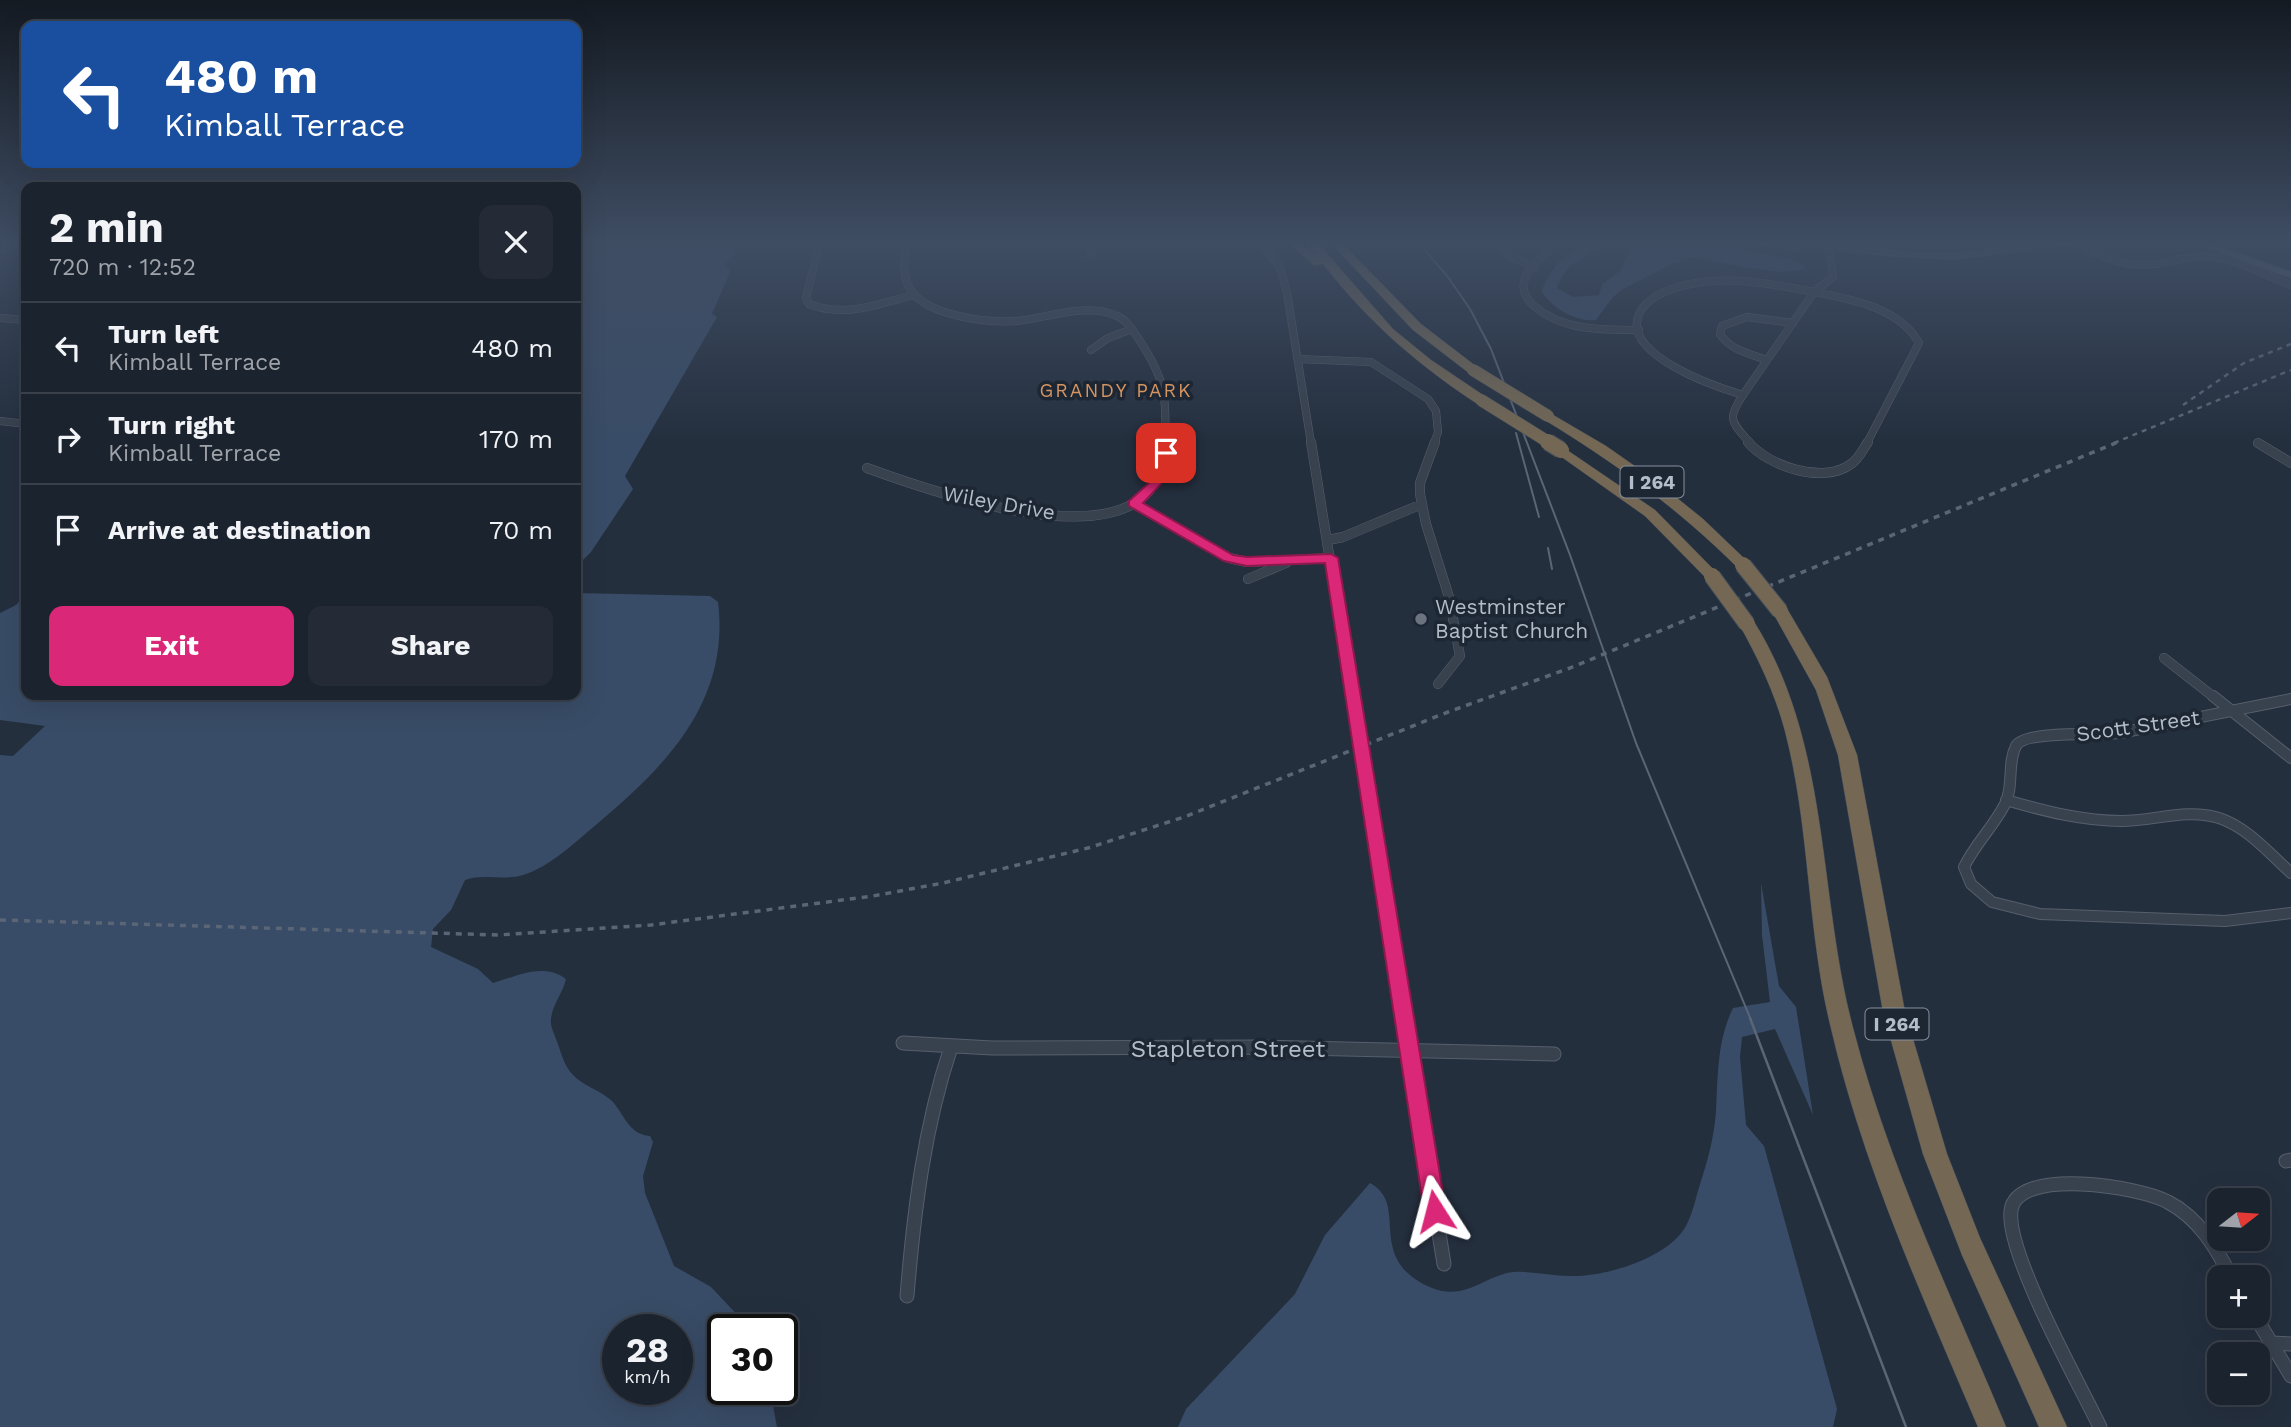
<!DOCTYPE html>
<meta charset="utf-8">
<style>
:root{--surface:#1b232e;--page:#242b36;--text:#f1f3f6;--muted:#a0a4aa;--line:#39404a;--accent:#db2777}
body{margin:0;font-family:"Work Sans",sans-serif;background:var(--page);color:var(--text);height:100vh;display:flex;flex-direction:column;font-size:26px;white-space:nowrap}
*{box-sizing:border-box;margin:0}
p{font-size:23px;color:var(--muted)}
.icon{flex:none;width:38px;height:38px;fill:none;stroke:currentColor;stroke-width:2;stroke-linecap:round;stroke-linejoin:round}
.map{position:relative;flex:1;overflow:hidden}
.drawer{position:absolute;left:21px;top:182px;width:560px;height:518px;display:flex;flex-direction:column;background:var(--surface);border-radius:14px;box-shadow:0 7px 28px #0002,0 0 0 2px var(--line)}
.drawer>*{flex:none}
.hud{position:absolute;left:21px;top:21px;width:560px;height:147px;border-radius:14px;box-shadow:0 7px 28px #0002,0 0 0 2px var(--line);background:#1a4fa0;color:#fff;overflow:hidden}
.needle{width:46px;rotate:73deg}
.buttons{position:absolute;left:2207px;top:1188px;display:grid;gap:14px}
.buttons a{display:grid;place-items:center;width:63px;height:63px;border-radius:14px;background:var(--surface);box-shadow:0 7px 28px #0002,0 0 0 2px var(--line);font-size:35px}
.speed{position:absolute;left:602px;top:1314px;display:flex;gap:14px;font-size:35px;font-weight:700;text-align:center}
.speed>*{display:grid;place-content:center;width:91px;height:91px;border-radius:50%;background:var(--surface);box-shadow:0 7px 28px #0002,0 0 0 2px var(--line);line-height:1}
.speed small{font-size:18px;font-weight:400}
.speed .limit{border:4px solid #111;border-radius:10px;background:#fff;color:#111}
.pin{position:absolute;display:grid;place-items:center;width:60px;height:60px;color:#fff;margin:-30px;border-radius:14px;box-shadow:0 4px 10px #0006}
.me{position:absolute;width:77px;margin:-38px;rotate:351deg;stroke-linejoin:round;filter:drop-shadow(0 0 5px #0008)}
.turn{display:flex;align-items:center;gap:24px;height:147px;padding:0 28px;font-size:32px}
.turn .icon{width:91px;height:91px;stroke-width:2.5}
.turn b{display:block;font-size:49px;line-height:60px}
.round{display:grid;place-items:center;flex:none;width:74px;height:74px;border-radius:14px;background:var(--page)}
.headline{display:flex;align-items:center;justify-content:space-between;height:119px;padding:0 28px}
h1{font-size:42px;font-weight:700;line-height:52px}
.cta{display:flex;gap:14px;margin-top:auto;padding:14px 28px}
.cta a{flex:1;height:80px;border-radius:14px;background:var(--accent);color:#fff;font-size:28px;font-weight:700;line-height:80px;text-align:center}
.cta a+a{background:var(--page);color:var(--text)}
ul{padding:0;list-style:none}
li{display:flex;align-items:center;gap:21px;height:91px;padding:0 28px;border-top:2px solid var(--line)}
li div{flex:1}
li b{display:block;font-size:26px}
li em{font-style:normal}
.map>svg:first-child{display:block}
</style>
<div class="map">
<svg width="2291" height="1427" viewBox="0 0 2291 1427">
<rect width="100%" height="100%" fill="#242f3e"/>
<!-- water -->
<path fill="#394c67" fill-rule="evenodd" d="M576,241h156l-3,6 9,5 -14,13 7,5 -19,44 5,3 -92,159 8,13 -42,63 -15,15z
M1585,241h116l85,17 13,4 7,7 -23,3 -41,-5 -47,-10 -21,6 -51,26 -10,8 -17,23c-20,2 -43,-11 -54,-28 2,-12 16,-31 26,-38 4,-4 10,-5 15,-8zM1616,247l9,2 3,5 -8,17 -18,13 -3,11 -26,2 -16,-9c8,-26 34,-38 59,-41z
M576,593l134,3 8,6c12,99 -51,163 -121,222 -22,18 -47,43 -74,51 -20,6 -39,-2 -58,5l-14,30 -18,19 -2,18 47,22 15,14c24,-7 51,-21 73,-4 -3,14 -14,26 -15,40 -1,7 3,14 5,20 5,12 7,25 16,35 11,12 28,16 40,27 13,14 16,33 38,35l3,6 -10,34 2,17 29,73 37,21 33,35 4,8h-25v60h47l7,37h-777v-672l13,1 32,-30 -45,-6v-107l16,-8 10,-11v101h550zM677,1330v60h-59v-60z
M1761,883l18,103 17,21 17,108 -38,-86 -33,8 -2,20 6,68 18,21 73,263 -4,18h-655l8,-18 109,-115 30,-59 45,-52c41,22 -7,76 62,105 37,15 57,-19 91,-16 16,1 32,4 47,4 36,1 100,-18 117,-52 6,-12 9,-27 13,-40 8,-24 14,-47 16,-72 2,-37 1,-71 17,-104l37,-6 -8,-67z"/>
<g fill="none" stroke-linecap="round" stroke-linejoin="round">
<defs>
<path id="minor-far3" d="M820,241l-14,57 3,6c35,14 70,0 104,-9
M907,241c-2,14 -5,29 0,42 12,33 80,40 110,38 31,-3 69,-19 100,-5 10,4 15,13 21,22 27,40 29,58 27,105
M1089,241l2,14
M1259,241l21,26 7,26 24,150
M1491,241l23,17 21,9
M1560,241c-12,12 -32,24 -36,41 -2,10 3,18 10,24 29,25 69,24 105,24
M2072,241c26,13 53,28 83,23 16,-2 32,-8 48,-8 31,1 60,18 88,29
M0,251l17,-10
M1814,292c37,7 86,16 105,51l-52,100
M1814,292l19,-15 -5,-36
M0,318l26,2
M1091,350l17,-12 24,-9
M1298,359l73,3 57,37 8,12 2,21 -4,11
M1767,360c-17,-6 -37,-10 -47,-26l2,-8 25,-9 46,6
M1743,395c-17,25 -11,27 7,48
M1743,395c-27,-8 -125,-41 -103,-83 9,-16 29,-23 46,-27 42,-10 87,-1 128,7
M1743,395l71,-103
M0,421l26,3"/>
<path id="minor-far2" d="M1311,442l41,256
M1435,442l-15,41v11l6,30 23,73 11,59 -22,28
M1748,442c20,24 75,43 103,22 8,-5 12,-15 17,-22
M2258,443l33,20
M867,468c60,22 231,82 282,23 11,-13 15,-32 16,-49
M1134,504l95,54 18,4 84,-4
M1328,540l15,-3 79,-33
M1248,579l38,-16
M2164,658l51,40"/>
<path id="minor-far1" d="M1352,696l53,324
M2213,696l78,62
M2291,699l-171,34c-19,2 -96,-3 -104,13 -9,17 -2,40 -11,58 -11,22 -30,40 -41,63l7,17 21,18 48,12 185,7 66,-8
M2006,800c38,11 77,21 116,21 32,0 65,-13 97,-3 28,9 50,35 72,55"/>
<path id="minor" d="M1404,1018l40,246
M903,1043l89,5 266,-1 296,7
M2286,1161l5,-1
M907,1296c7,-85 17,-168 44,-249
M2255,1316l36,60
M2272,1343l19,1
M2100,1427c-21,-44 -94,-173 -89,-216 5,-45 130,-24 157,-9 31,16 48,46 64,76"/>
<path id="secondary" d="M1744,241l44,2 -3,-2c56,0 115,16 170,12 40,-2 78,-12 117,-12l-4,3 -114,15 -70,-4 -86,-10 3,2 -4,3z"/>
<path id="primary" d="M2189,241h15l87,31v6z"/>
<path id="motorway" d="M1286,241h12l19,15 -12,-15h11l77,88 38,31 55,37v6h-10c-63,-42 -106,-80 -153,-139l-9,1z
M1329,241h11l81,83 56,43v6h-8l-56,-43z
M1548,412l58,34 50,35 47,38 45,43 3,3 -3,3h-10c-59,-59 -124,-106 -195,-149v-6z
M1561,446l94,64 62,63 3,3 -3,3h-10l-62,-63 -89,-63v-6z
M1780,606l6,1 41,70 30,78 48,257 42,142 33,84 87,189h-28l-77,-172 -39,-101 -40,-142 -45,-257 -22,-65 -44,-79z
M1747,619l6,1c78,124 64,271 100,408 36,139 98,267 153,399h-28c-56,-132 -116,-263 -148,-403 -23,-96 -20,-197 -45,-293 -10,-38 -27,-73 -46,-107z"/>
</defs>
<!-- minor-far3 casing -->
<use href="#minor-far3" stroke="#565f6c" stroke-width="8"/>
<!-- minor-far2 casing -->
<use href="#minor-far2" stroke="#565f6c" stroke-width="10"/>
<!-- minor-far1 casing -->
<use href="#minor-far1" stroke="#565f6c" stroke-width="12"/>
<!-- minor casing -->
<use href="#minor" stroke="#565f6c" stroke-width="15"/>
<!-- secondary casing -->
<use href="#secondary" stroke="#565f6c" stroke-width="2"/>
<!-- primary casing -->
<use href="#primary" stroke="#414a57" stroke-width="2"/>
<!-- motorway casing -->
<use href="#motorway" stroke="#434c59" stroke-width="1"/>
<!-- minor-far3 -->
<use href="#minor-far3" stroke="#38414e" stroke-width="7"/>
<!-- minor-far2 -->
<use href="#minor-far2" stroke="#38414e" stroke-width="9"/>
<!-- minor-far1 -->
<use href="#minor-far1" stroke="#38414e" stroke-width="10"/>
<!-- minor -->
<use href="#minor" stroke="#38414e" stroke-width="13"/>
<!-- secondary -->
<use href="#secondary" fill="#465061" fill-rule="evenodd"/>
<!-- primary -->
<use href="#primary" fill="#56606e" fill-rule="evenodd"/>
<!-- motorway -->
<use href="#motorway" fill="#746855" fill-rule="evenodd"/>
<!-- tram-far1 -->
<path stroke="#5a6575" stroke-width="2" d="M1417,241l31,36 22,32 21,40 79,206 66,188 115,277
M1516,433l23,84
M1548,548l4,21"/>
<!-- tram -->
<path stroke="#5a6575" stroke-width="2.5" d="M1750,1018l156,409"/>
<!-- rail-far1 -->
<path stroke="#5a6575" stroke-width="2.5" stroke-dasharray="5 5" stroke-linecap="butt" d="M2183,405l61,-42 47,-19
M2114,443l177,-73"/>
<!-- rail -->
<path stroke="#5a6575" stroke-width="3.5" stroke-dasharray="6 6" stroke-linecap="butt" d="M0,920l498,15 153,-10 222,-29 70,-13 145,-35 96,-31 264,-105 122,-44 548,-226"/>
<defs>
<path id="motorway-bridge-far1" d="M1473,370l75,46
M1481,400l69,43"/>
<path id="motorway-bridge" d="M1548,442l13,8
M1743,565l37,46
M1712,576l35,48"/>
</defs>
<!-- motorway-bridge-far1 casing -->
<use href="#motorway-bridge-far1" stroke="#434c59" stroke-width="13" stroke-linecap="butt"/>
<!-- motorway-bridge casing -->
<use href="#motorway-bridge" stroke="#434c59" stroke-width="18" stroke-linecap="butt"/>
<!-- motorway-bridge-far1 -->
<use href="#motorway-bridge-far1" stroke="#746855" stroke-width="12"/>
<!-- motorway-bridge -->
<use href="#motorway-bridge" stroke="#746855" stroke-width="16"/>
</g>
<!-- sky -->
<linearGradient id="sky" x2="0" y2="1"><stop stop-color="#141a22"/><stop offset="0.55" stop-color="#3f4d63"/><stop offset="1" stop-color="#3f4d63" stop-opacity="0"/></linearGradient>
<rect width="2291" height="441" fill="url(#sky)"/>
<!-- route -->
<path fill="#db2777" stroke="#8e194d" stroke-width="2" d="M1166,449l6,4 -11,31 -18,19 90,52 14,2 84,-3 7,4 108,653 -3,8 -8,3 -8,-3 -3,-8 -99,-648 -78,3 -23,-5 -95,-55v-5l20,-18 11,-30z"/>
<!-- markers -->
<circle fill="#6b7280" stroke="#1d2633" stroke-width="2.5" cx="1421" cy="619" r="7"/>
<g text-anchor="middle" stroke-width="7" stroke-linejoin="round" paint-order="stroke">
<!-- far-neighbourhood labels -->
<g font-size="19" letter-spacing="2" fill="#d59563" stroke="#1d2633">
<text x="1116" y="397">GRANDY PARK</text>
</g>
<!-- shield labels -->
<g fill="#1d2633" stroke="#878f9c" stroke-width="2">
<rect x="1620.5" y="466.5" width="63" height="31" rx="5"/>
<rect x="1865.5" y="1008.5" width="63" height="31" rx="5"/>
</g>
<g font-size="19" font-weight="bold" fill="#b4bcc9">
<text x="1652" y="489">I 264</text>
<text x="1897" y="1031">I 264</text>
</g>
<!-- street labels -->
<g font-size="21" fill="#b4bcc9" stroke="#1d2633">
<text transform="translate(999 503) rotate(10)" y="7">Wiley Drive</text>
<text transform="translate(2138 726) rotate(-8)" y="7">Scott Street</text>
</g>
<!-- poi labels -->
<g font-size="21" fill="#b4bcc9" stroke="#1d2633" text-anchor="start">
<text x="1435" y="614">Westminster<tspan x="1435" dy="24">Baptist Church</tspan></text>
</g>
<!-- near-street labels -->
<g font-size="24" fill="#b4bcc9" stroke="#1d2633">
<text x="1228" y="1057">Stapleton Street</text>
</g>
</g>
</svg>
<div class="buttons">
<a><svg class="needle" viewBox="-14 -14 28 28"><path d="M0-13l5 13h-10z" fill="#e53935"/><path d="M0 13l5-13h-10z" fill="#a0a4aa"/></svg></a>
<a>+</a>
<a>−</a>
</div>
<div class="speed"><div>28<small>km/h</small></div><div class="limit">30</div></div>
<div class="pin" style="left:1166px;top:453px;background:#d93025"><svg class="icon" aria-label="arrive" viewBox="0 0 24 24"><path d="M6 21V4h12l-3 4 3 4H6"/></svg></div>
<svg class="me" style="left:1435px;top:1211px" viewBox="-20 -20 40 40"><path d="M0-17L14 15 0 8-14 15z" fill="#db2777" stroke="#fff" stroke-width="4"/></svg>
<div class="hud">
<div class="turn"><svg class="icon" aria-label="left" viewBox="0 0 24 24"><path d="M17 20v-9H6M10 6l-5 5 5 5"/></svg><div><b>480 m</b>Kimball Terrace</div></div>
</div>
<section class="drawer">
<div class="headline"><div><h1>2 min</h1><p>720 m · 12:52</p></div><a class="round"><svg class="icon" aria-label="close" viewBox="0 0 24 24"><path d="M6 6l12 12M18 6L6 18"/></svg></a></div>
<ul>
<li><svg class="icon" aria-label="left" viewBox="0 0 24 24"><path d="M17 20v-9H6M10 6l-5 5 5 5"/></svg><div><b>Turn left</b><p>Kimball Terrace</p></div><em>480 m</em></li>
<li><svg class="icon" aria-label="right" viewBox="0 0 24 24"><path d="M7 20v-9h11M14 6l5 5-5 5"/></svg><div><b>Turn right</b><p>Kimball Terrace</p></div><em>170 m</em></li>
<li><svg class="icon" aria-label="arrive" viewBox="0 0 24 24"><path d="M6 21V4h12l-3 4 3 4H6"/></svg><div><b>Arrive at destination</b></div><em>70 m</em></li>
</ul>
<div class="cta"><a>Exit</a><a>Share</a></div>
</section>
</div>
